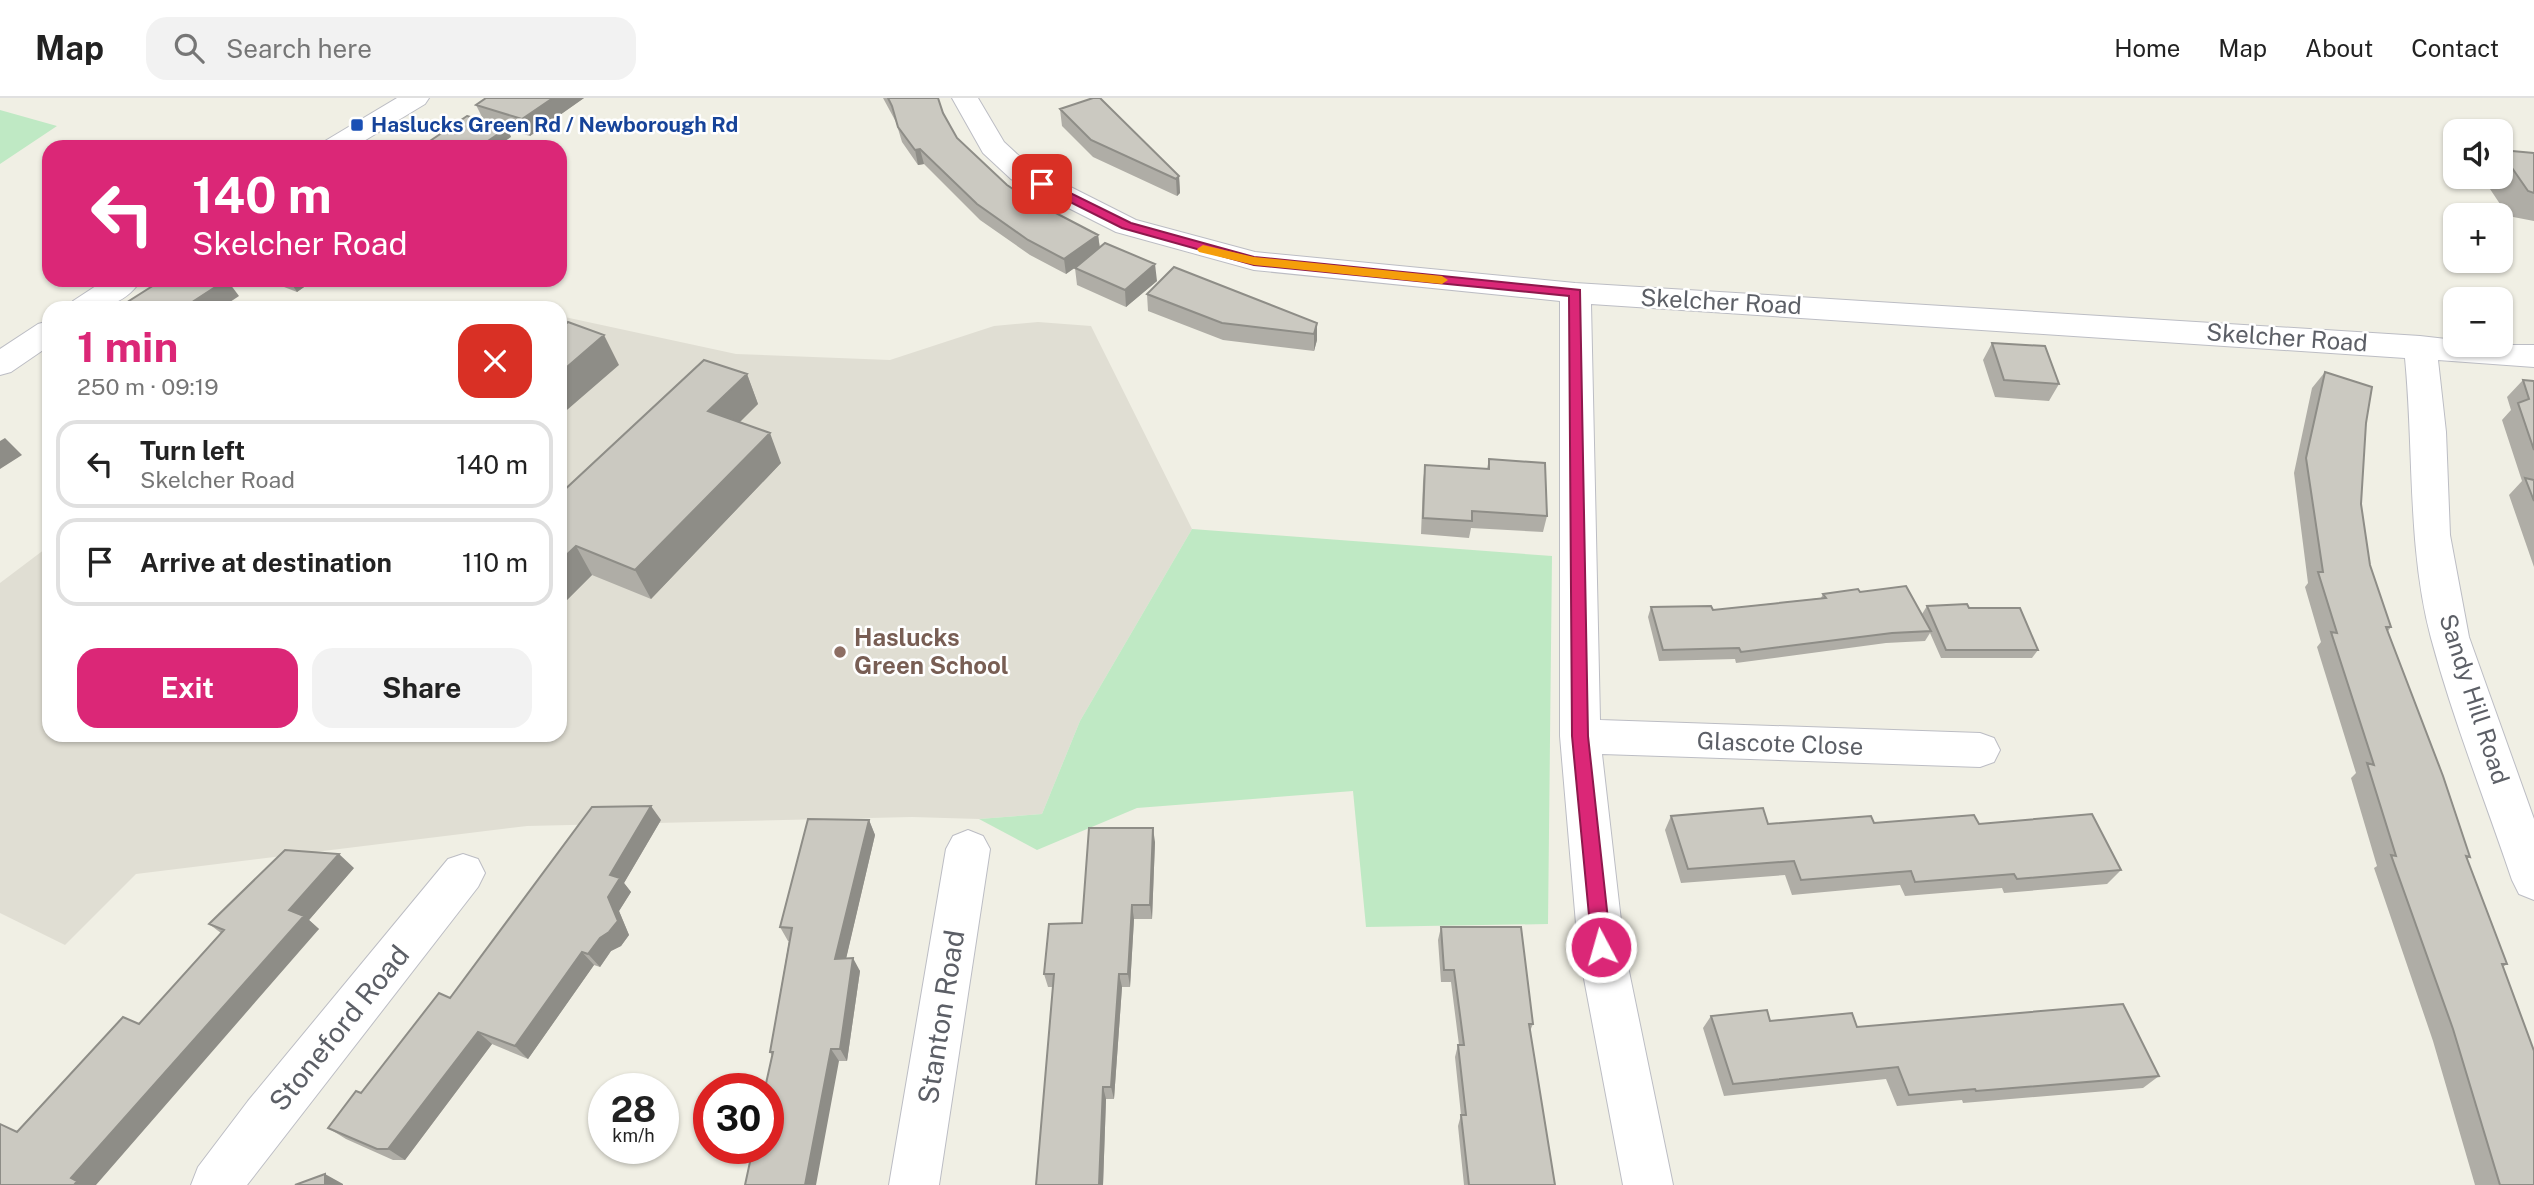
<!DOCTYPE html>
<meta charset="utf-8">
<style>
:root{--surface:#fff;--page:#f2f2f2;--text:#222;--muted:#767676;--line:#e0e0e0;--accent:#db2777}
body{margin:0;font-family:"Public Sans",sans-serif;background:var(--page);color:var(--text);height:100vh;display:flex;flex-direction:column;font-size:26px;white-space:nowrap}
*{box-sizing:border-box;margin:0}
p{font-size:23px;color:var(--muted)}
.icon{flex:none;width:38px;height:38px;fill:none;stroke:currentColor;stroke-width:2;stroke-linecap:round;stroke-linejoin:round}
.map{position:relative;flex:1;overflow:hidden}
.sheet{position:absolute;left:42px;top:203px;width:525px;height:441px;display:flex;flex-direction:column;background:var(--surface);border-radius:21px;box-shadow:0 2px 5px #0004}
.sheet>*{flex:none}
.banner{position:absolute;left:42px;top:42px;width:525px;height:147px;border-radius:21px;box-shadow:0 2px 5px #0004;background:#db2777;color:#fff;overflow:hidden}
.controls{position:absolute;left:2443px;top:21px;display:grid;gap:14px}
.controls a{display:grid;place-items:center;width:70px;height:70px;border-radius:14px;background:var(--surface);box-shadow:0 2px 5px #0004;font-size:35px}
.speed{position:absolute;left:588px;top:975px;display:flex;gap:14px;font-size:35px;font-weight:700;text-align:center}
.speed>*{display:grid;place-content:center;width:91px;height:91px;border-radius:50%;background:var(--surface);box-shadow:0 2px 5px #0004;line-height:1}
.speed small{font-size:18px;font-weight:400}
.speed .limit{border:10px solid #d22;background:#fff;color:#111}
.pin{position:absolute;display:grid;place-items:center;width:60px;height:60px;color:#fff;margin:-30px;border-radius:14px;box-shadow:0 4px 10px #0006}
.me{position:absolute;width:77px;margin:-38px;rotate:354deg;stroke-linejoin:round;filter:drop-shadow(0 0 5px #0008)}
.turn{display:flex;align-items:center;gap:24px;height:147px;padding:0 35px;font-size:32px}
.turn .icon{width:91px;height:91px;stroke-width:2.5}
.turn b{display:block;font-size:49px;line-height:60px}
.round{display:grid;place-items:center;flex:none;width:74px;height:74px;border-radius:21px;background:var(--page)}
.overview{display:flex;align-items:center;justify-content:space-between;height:119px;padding:0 35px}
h1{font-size:42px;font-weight:700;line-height:52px;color:var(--accent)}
.button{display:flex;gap:14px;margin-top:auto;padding:14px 35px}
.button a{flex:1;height:80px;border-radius:21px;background:var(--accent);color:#fff;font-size:28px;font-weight:700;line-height:80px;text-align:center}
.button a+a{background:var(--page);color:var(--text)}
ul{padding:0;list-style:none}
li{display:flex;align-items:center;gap:21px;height:88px;margin:0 14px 10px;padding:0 21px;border:4px solid var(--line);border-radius:21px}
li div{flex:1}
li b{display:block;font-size:26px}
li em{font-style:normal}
header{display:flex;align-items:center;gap:42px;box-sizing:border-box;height:98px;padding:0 35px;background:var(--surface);border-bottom:2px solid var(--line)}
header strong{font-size:33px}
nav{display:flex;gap:38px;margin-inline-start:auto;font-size:24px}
.search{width:490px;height:63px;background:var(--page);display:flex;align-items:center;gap:18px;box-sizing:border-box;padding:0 24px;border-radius:21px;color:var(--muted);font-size:26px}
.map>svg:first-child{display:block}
</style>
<header>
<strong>Map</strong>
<div class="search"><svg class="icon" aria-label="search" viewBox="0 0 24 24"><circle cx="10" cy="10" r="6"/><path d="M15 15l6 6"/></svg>Search here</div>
<nav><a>Home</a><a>Map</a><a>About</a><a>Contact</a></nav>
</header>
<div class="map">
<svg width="2534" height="1087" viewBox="0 0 2534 1087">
<rect width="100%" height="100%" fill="#f0efe4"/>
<!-- education -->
<path fill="#e0ded3" d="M560,218l176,38 154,6 104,-34 44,-4 53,4 101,203 -112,192 -38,93 -63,5 -67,-2 -385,9 -391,48 -71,71 -65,-32v-330l49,-37v189h511z"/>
<!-- green -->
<path fill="#bfe9c4" d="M0,12l57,16 -57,38z
M1192,431l360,27 -4,368 -182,3 -13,-136 -216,17 -100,42 -58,-31 63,-5 38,-93z"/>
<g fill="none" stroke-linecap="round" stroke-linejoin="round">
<defs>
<path id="minor" d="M397,0h32l-4,6 -71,43h-33l4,-6z
M952,0h26l26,44 27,25 105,53 119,32 320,31 845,53 35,4v5h79v22l-96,-7 8,72 4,103 19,102 65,182v81l-15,-6 -7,-14c-27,-80 -59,-160 -81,-242 -24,-90 -17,-188 -26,-280l-814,-54 9,416 380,13 14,5 6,12 -6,12 -14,5 -378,-13 22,193 49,238h-50l-45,-238 -18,-211v-435l-306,-31 -138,-38 -105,-53 -28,-26z
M105,182h36c-18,28 -43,28 -73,28l5,-7z
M49,223v25l-38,26 -11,3v-26l38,-25z
M968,732l15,6 7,13 -51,336h-50l57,-336 7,-13z
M463,756l15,5 7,14 -7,14 -231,298h-56l7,-18 50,-66 200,-242z"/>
</defs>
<!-- minor casing -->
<use href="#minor" stroke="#bcbdc4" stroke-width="2"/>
<!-- minor -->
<use href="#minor" fill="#fff" fill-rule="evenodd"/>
</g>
<!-- wall -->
<path fill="#afada6" d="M584,0l-54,38 -23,-7 4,8 -27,-16 -8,-16z
M883,0h55l5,15 14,25 50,47 42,28 49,22 2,13 57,33 -31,26 -49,-22 -2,-17 2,-2 -11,8 -36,-19 -50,-35 -56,-56 -6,1 -16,-23 -6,-20z
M1060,11l119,67 1,17 -3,3 -84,-39 -31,-31z
M2501,54l33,1v68l-26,-5 -26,-39h19z
M266,182h48l-17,12z
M1147,196l170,29v17l-3,11 -91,-11 -75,-29z
M1992,245l67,41 -10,17 -54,-4 -12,-37z
M2325,274l41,51 -5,81 9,61 21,62 -3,4 82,226 -3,2 40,105 -4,3 31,218h-59l-42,-144 -59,-173 3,-2 -26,-88 5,-5 -39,-126 4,-5 -16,-55 3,-4 -14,-110 18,-85z
M747,276l11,30 -19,18 42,41 -130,136 -59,-24 -32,32v-113z
M2523,282l11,1v186l-25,-72 13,-14 -20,-61 9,-10 -4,-13z
M1489,361l58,57 -4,16 -72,-4 -2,10 -48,-4 2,-52 2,-17 62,4z
M1860,494l62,22 5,-8 42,2 69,42 -6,8h-91l-11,-25 -5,8 -39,2 -150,20 -1,-4 -76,2 -11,-44 3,-10 62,3 108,-12 2,-4z
M1671,718l97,8 106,-1 105,1 142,46 -14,14 -103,9 -2,-5 -97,8 -5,-11 -108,10 -7,-20 -104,8 -16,-53z
M661,722l-37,63 7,9 -12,19 10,24 -8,11 -10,5 -11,16 -6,-2 -66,94 -36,-15 -87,116h-12l-47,-21 -18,-11 122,-130z
M869,722l6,15 -29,123 14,13 -13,90h-8l-67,-5 -2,-4 19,-111h-1l-8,-14z
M1155,744l-3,77h-18l-4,68h-8l-8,112h-8l-3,86h-67l17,-198h-5l-4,-13 38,-51z
M354,770l-45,52 10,9 -302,203 122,-108 82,-91 -12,-9z
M1441,829l92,97 -3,7 25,154h-91l-6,-59 3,-11 -6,-58 3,-12h1l-8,-63h-10l-3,-42z
M1711,918l146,11 302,49 -16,12 -180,15 -1,-3 -65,6 -11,-27 -162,17 -21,-68z"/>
<!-- shaded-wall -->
<path fill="#8e8d87" d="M553,0h31l-54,38 -8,-17z
M507,30l4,9 -15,10h-17z
M920,51l4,15 -6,1 -3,-15z
M1179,78l1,17 -3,3 -1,-17z
M1098,137l2,15 -34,24 -2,-15z
M1155,166l2,17 -31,26 -1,-17z
M226,182h1l12,16 -18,12h-38z
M289,182h25l-17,12z
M1317,225v17l-3,11v-17z
M604,237l15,30 -59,51v-43z
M747,276l11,30 -37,37 -13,-30z
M770,335l11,30 -130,136 -16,-29z
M5,340l17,17 -22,14v-28z
M576,448l16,29 -32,32v-46z
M651,708l10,14 -37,63 7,9 -12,19 10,24 -8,11 -10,5 -11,16 -12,-13 12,-16 8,-41 2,-22z
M869,722l6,15 -32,137 -8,-13z
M1153,730l2,14 -3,77 -2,-14z
M339,756l15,14 -45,52 10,9 -223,256h-22l-3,-7 218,-268z
M1132,807l2,14 -4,68 -2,-13z
M582,854l12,13 -66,94 -13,-13z
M853,860l7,13 -13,90 -7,-12z
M1119,876l3,13 -8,112 -3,-12z
M478,934l14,12 -87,116 -17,-11z
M831,951l8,12 -23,124h-11z
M1103,989l3,12 -3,86h-4z
M325,1076l18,10v1h-18z"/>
<!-- building -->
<path fill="#cbc9c1" stroke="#8e8d87" stroke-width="2" d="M486,0h67l-31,21 -46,-14z
M888,0h50l5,15 14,25 50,47 42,28 3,-2 46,24 -34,24 -36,-19 -51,-36 -57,-55 -5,1 -17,-23 -6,-21z
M1093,0h7l79,78 -3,3 -85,-39 -31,-31z
M467,18l40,12 -28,19h-58z
M2501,52l33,3v40l-6,-2 -27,-39z
M1105,145l50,21 -30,26 -50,-22z
M1174,169l143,56 -3,11 -92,-11 -75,-29z
M162,182h64l-43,28h-65z
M568,224l36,13 -44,38v-44z
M1992,245l53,3 14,38 -55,-4z
M704,262l43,14 -39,37 62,22 -135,137 -59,-24 -16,15v-67z
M2325,274l47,15 -6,36 -5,81 9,61 21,62h-5l57,149 27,81 -4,-1 41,108h-5l32,87v134h-34l-47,-156 -62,-174 5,1 -29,-93 7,2 -43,-133 6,1 -19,-61h5l-17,-114z
M2523,282l11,1v69l-16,-47 11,-4z
M1489,361l56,4 2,53 -75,-5v10l-49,-3 2,-53 64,4z
M2525,380l9,2v21z
M1906,488l25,45 -39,2 -151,19 -2,-4 -76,2 -12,-43 60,-1 2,4 113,-12 -3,-4 35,-5 2,3z
M1967,506l2,4h51l18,42h-92l-19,-44z
M651,708l-41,69 10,3 -12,19 10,24 -9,11 -9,6 -12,16 -6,-2 -67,94 -37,-14 -90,117h-11l-49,-21 28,-37 5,2 78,-100 11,5 142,-191z
M1763,710l5,16 103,-8 3,7 100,-8 5,9 113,-10 29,56 -104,9 -3,-5 -99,8 -4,-11 -110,9 -7,-19 -106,8 -17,-53z
M808,721l61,1 -34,139 18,-1 -13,91h-9l-26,136h-60l8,-37h15v-60h-3l8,-36h-3l22,-124 -12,-1z
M1089,730h64l-3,77h-18l-4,69h-9l-8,113h-8l-4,98h-63l18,-211h-10l5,-50 33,-1z
M285,752l54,4 -50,56 15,6 -233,262 6,3 -3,4h-74v-61l17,8 106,-115 16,7 85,-94 -15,-6z
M1441,829h80l12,97h-4l26,161h-86l-8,-70h5l-8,-70h6l-10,-75h-10z
M2123,906l36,72 -183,15 -1,-2 -66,6 -11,-28 -165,17 -22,-68 56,-6 3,11 82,-8 5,14z
M325,1076v11h-30z"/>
<!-- route -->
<path fill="#db2777" stroke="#8e194d" stroke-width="2" d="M1038,83h8l85,42 123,34 326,33 8,446 23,211 -3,6 -7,2 -6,-2 -3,-6 -20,-211 -3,-440 -315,-31 -132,-37 -84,-42z"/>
<!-- slow -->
<path fill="#f59e0b" d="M1203,147l51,12 188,19 6,4 -6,4 -188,-19 -55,-13 -2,-3z"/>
<!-- markers -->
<rect fill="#1a4fb4" stroke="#fff" stroke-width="2.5" x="350" y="20" width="14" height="14" rx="3.5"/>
<circle fill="#8d6e63" stroke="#fff" stroke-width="2.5" cx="840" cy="554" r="7"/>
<g text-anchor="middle" stroke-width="5" stroke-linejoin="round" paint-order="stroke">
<!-- far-transit labels -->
<g font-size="21" font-weight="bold" fill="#164399" stroke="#fff" text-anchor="start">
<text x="371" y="34">Haslucks Green Rd / Newborough Rd</text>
</g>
<!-- street labels -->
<g font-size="24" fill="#5c5f66" stroke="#fff">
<text transform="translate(1721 204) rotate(3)" y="8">Skelcher Road</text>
<text transform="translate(2287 240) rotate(4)" y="8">Skelcher Road</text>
<text transform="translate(2474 601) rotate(72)" y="8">Sandy Hill Road</text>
<text transform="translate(1780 646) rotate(2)" y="8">Glascote Close</text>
</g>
<!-- education labels -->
<g font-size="24" font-weight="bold" fill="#785e54" stroke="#fff" text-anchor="start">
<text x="854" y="548">Haslucks<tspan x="854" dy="28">Green School</tspan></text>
</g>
<!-- near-street labels -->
<g font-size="28" fill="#5c5f66" stroke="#fff">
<text transform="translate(941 919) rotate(-81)" y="10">Stanton Road</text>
<text transform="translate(339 930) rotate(-51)" y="10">Stoneford Road</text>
</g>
</g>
</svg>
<div class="controls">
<a><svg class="icon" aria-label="sound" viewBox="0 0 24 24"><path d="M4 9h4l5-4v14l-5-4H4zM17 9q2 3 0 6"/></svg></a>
<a>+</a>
<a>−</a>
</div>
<div class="speed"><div>28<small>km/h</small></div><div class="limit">30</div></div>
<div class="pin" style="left:1042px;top:86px;background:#d93025"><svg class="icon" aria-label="arrive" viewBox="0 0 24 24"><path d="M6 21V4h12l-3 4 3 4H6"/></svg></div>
<svg class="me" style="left:1601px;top:849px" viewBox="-20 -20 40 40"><circle r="17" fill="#db2777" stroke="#fff" stroke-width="3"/><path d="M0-11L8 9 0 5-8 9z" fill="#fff"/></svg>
<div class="banner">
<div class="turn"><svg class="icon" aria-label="left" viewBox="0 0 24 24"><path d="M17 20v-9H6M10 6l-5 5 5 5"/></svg><div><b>140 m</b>Skelcher Road</div></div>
</div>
<section class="sheet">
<div class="overview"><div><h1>1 min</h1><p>250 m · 09:19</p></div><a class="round" style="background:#d93025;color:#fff"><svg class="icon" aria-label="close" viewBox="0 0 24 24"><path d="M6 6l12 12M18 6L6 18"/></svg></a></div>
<ul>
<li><svg class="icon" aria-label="left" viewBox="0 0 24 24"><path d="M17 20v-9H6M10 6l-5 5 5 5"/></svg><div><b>Turn left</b><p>Skelcher Road</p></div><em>140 m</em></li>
<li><svg class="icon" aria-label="arrive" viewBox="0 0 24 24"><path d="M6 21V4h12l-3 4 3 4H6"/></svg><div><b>Arrive at destination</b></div><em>110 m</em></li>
</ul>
<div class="button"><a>Exit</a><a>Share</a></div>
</section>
</div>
